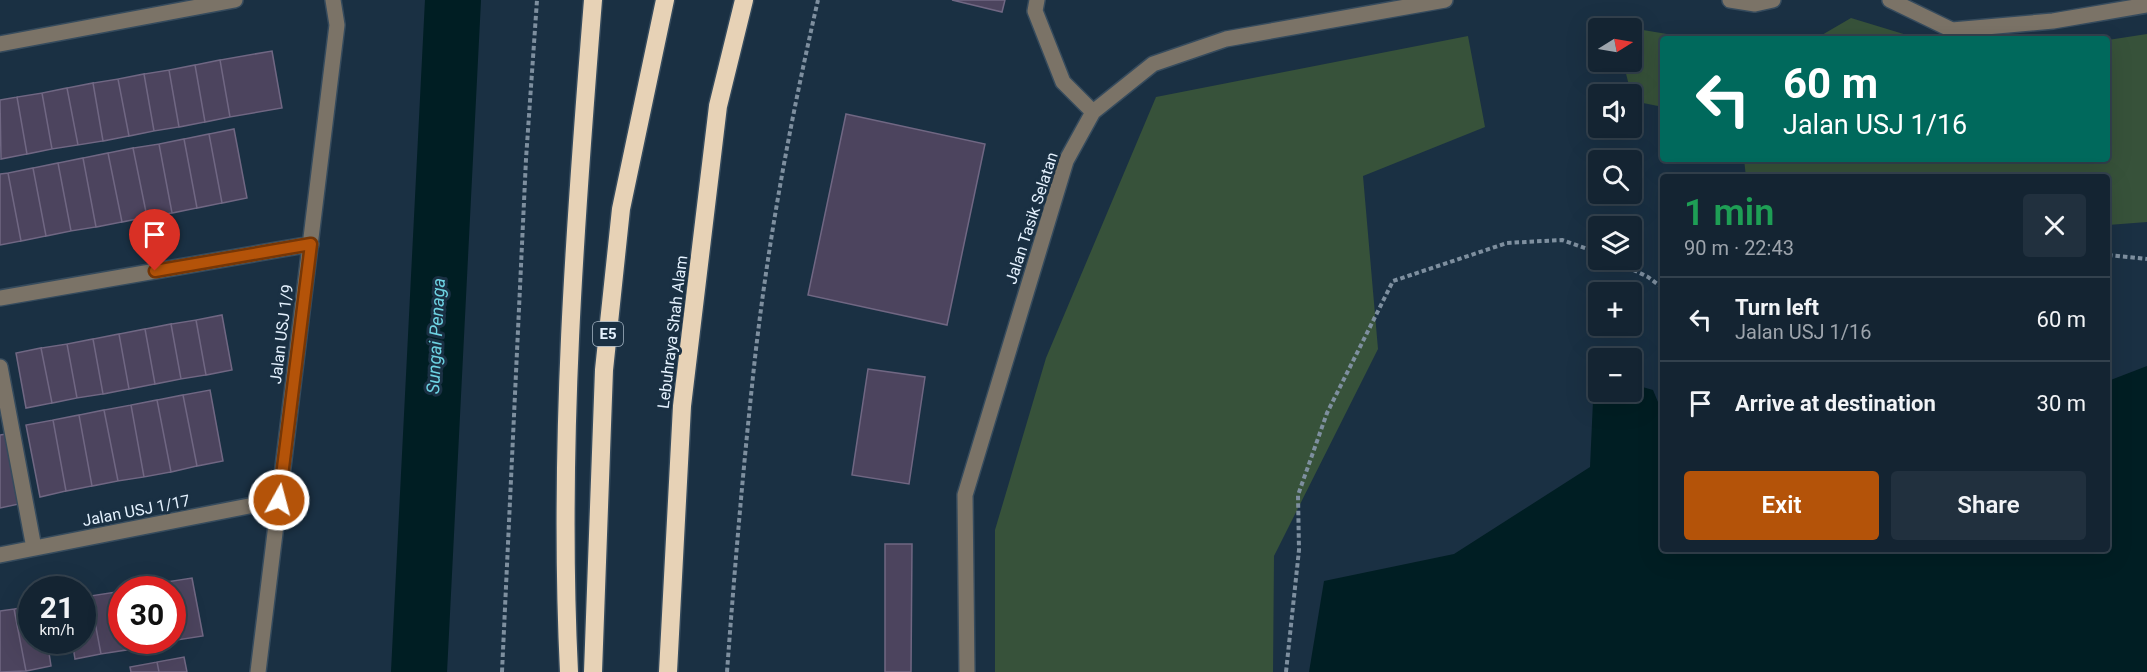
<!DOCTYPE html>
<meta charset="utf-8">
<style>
:root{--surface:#142432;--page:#21303e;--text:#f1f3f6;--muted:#9da4ac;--line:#33414d;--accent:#b45309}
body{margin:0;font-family:Roboto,sans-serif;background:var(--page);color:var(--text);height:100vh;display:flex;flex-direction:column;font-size:22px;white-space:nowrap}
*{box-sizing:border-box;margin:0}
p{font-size:20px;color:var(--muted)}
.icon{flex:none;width:33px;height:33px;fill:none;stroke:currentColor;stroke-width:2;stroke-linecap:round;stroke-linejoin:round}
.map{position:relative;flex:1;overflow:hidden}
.drawer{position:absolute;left:1660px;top:174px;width:450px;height:378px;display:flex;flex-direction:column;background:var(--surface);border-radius:6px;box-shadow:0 6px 24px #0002,0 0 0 2px var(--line)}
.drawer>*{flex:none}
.hud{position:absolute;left:1660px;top:36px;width:450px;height:126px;border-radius:6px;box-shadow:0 6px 24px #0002,0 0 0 2px var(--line);background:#00695c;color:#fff;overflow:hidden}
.needle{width:39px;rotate:79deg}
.controls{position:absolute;left:1588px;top:18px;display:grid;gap:12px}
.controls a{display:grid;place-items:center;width:54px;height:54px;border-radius:6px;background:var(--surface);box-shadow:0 6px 24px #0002,0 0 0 2px var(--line);font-size:30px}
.speed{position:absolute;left:18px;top:576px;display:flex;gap:12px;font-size:30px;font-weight:700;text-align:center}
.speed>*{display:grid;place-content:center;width:78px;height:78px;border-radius:50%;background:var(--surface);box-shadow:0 6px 24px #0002,0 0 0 2px var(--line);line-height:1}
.speed small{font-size:15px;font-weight:400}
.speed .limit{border:9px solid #d22;background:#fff;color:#111}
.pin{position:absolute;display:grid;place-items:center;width:51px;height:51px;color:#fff;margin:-62px -26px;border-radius:50% 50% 50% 0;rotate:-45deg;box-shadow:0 0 6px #0007}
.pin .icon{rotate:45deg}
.me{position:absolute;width:66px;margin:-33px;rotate:7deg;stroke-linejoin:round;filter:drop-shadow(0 0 4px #0008)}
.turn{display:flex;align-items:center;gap:21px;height:126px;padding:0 24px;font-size:27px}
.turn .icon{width:78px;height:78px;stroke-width:2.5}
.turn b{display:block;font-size:42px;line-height:51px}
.round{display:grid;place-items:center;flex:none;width:63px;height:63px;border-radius:6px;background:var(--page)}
.headline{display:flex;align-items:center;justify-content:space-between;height:102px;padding:0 24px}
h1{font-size:36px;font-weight:600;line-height:45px;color:#1e9e55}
.button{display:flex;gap:12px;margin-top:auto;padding:12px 24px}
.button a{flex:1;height:69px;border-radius:6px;background:var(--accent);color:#fff;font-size:24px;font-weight:600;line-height:69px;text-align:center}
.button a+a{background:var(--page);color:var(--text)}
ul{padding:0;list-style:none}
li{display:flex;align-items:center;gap:18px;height:84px;padding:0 24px;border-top:2px solid var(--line)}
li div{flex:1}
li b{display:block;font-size:22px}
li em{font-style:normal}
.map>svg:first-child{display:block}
</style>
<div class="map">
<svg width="2147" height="672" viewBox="0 0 2147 672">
<rect width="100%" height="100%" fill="#1a3043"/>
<!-- green -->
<path fill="#37523a" d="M1851,18l69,21h-105z
M1613,25l84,14h-33l-1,68 -30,-6 -10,-39h9v-34h-18z
M2147,34v188l-39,3v-48h-362l-2,-18h364v-119z
M1468,36l17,91 -122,49 15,173 -104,207 -1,116h-278v-142l51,-172 110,-261z"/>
<!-- water -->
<path fill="#001e23" d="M2147,366v306h-838l15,-91 130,-27 136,-87 3,-66 9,-9h30v-8l21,6 10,24 1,135h444v-168z"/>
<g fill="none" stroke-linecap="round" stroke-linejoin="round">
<!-- river -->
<path stroke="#001e23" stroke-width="56" d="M419,672l34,-672"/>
</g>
<!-- building -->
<path fill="#4c445e" stroke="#706783" stroke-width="1.5" d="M952,0h53l-3,12z
M272,51l10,57 -52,9 -10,-57z
M220,60l10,57 -25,5 -10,-57z
M195,65l10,57 -26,5 -10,-57z
M169,70l10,57 -25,4 -10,-57z
M144,74l10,57 -25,5 -11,-57z
M118,79l11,57 -26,5 -10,-58z
M93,83l10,58 -25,4 -11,-57z
M67,88l11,57 -26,4 -10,-56z
M42,93l10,56 -25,5 -10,-57z
M17,97l10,57 -26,5 -1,-59z
M846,114l139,30 -38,181 -139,-30z
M234,129l13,69 -25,5 -13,-69z
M209,134l13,69 -25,5 -13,-69z
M184,139l13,69 -25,5 -13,-69z
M159,144l13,69 -25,4 -14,-69z
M133,148l14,69 -25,5 -14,-69z
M108,153l14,69 -26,5 -13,-69z
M83,158l13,69 -25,4 -13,-68z
M58,163l13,68 -25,5 -13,-68z
M33,168l13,68 -25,5 -13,-68z
M8,173l13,68 -21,4v-71z
M222,315l10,55 -26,5 -10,-55z
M196,320l10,55 -25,4 -10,-55z
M171,324l10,55 -26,5 -10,-55z
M145,329l10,55 -26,5 -10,-55z
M119,334l10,55 -26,5 -10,-55z
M93,339l10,55 -26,4 -10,-54z
M67,344l10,54 -25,5 -11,-55z
M41,348l11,55 -26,5 -10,-55z
M868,369l57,8 -16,107 -57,-9z
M210,390l13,71 -26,5 -14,-71z
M183,395l14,71 -26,6 -14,-72z
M157,400l14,72 -27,5 -13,-72z
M131,405l13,72 -26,4 -14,-71z
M104,410l14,71 -26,5 -13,-71z
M79,415l13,71 -26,5 -13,-71z
M53,420l13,71 -26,6 -14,-72z
M6,434l13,70 -19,4v-73z
M885,544h27l-1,128h-26z
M192,578l11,58 -26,4 -5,-25v-25h-4l-2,-8z
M166,582l2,8h-27v-3z
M122,590v34l-6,-32z
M116,592l6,32v16h3l1,10 -25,4 -11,-58z
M90,596l11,58 -26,5 -3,-19h10v-42z
M32,606v34h15l4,26 -25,5 -12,-62z
M14,609l12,62 -26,1v-61z
M172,615l5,25 -25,5 -1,-5h21z
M125,640h26l1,5 -26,5z
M184,657l3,15h-28l-2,-10z
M157,662l2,10h-28l-1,-5z"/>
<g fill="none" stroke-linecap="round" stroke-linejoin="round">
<defs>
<path id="minor" d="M1037,0l-2,11 28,71 30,30
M1730,0l25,4 18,-4
M1890,0l62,30 101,-9 94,-16
M0,44l235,-44
M0,298l311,-54
M0,367l34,181
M0,555l279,-55
M258,672l79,-647 -4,-25
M967,672l-2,-177 101,-334 27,-49 60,-48 73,-25 219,-39"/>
<path id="highway" d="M569,672c-11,-224 6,-449 24,-672
M593,672l11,-302 17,-161 44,-209
M668,672l14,-266 36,-300 26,-106"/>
</defs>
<!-- minor casing -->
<use href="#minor" stroke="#364b5d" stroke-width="18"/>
<!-- highway casing -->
<use href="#highway" stroke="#364b5d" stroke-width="21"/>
<!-- path -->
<path stroke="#7e8f9f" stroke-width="4" stroke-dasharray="4.5 3" stroke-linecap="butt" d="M2108,255l39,4
M1613,260l35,17 16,12
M502,672l24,-513 11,-159
M727,672c7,-95 15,-191 25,-286 13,-129 37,-260 66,-386
M1286,672l13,-122 -1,-55 29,-82 66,-132 114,-38 55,-3 37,13"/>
<!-- minor -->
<use href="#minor" stroke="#7b7367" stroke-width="15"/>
<!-- highway -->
<use href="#highway" stroke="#e7d2b6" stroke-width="18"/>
</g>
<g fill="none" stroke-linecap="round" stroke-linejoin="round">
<defs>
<path id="route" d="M155,271l156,-27 -32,256"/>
</defs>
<!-- route casing -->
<use href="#route" stroke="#753606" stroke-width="15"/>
<!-- route -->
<use href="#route" stroke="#b45309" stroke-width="10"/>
</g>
<g text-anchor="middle" stroke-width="6" stroke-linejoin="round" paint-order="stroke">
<!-- shield labels -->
<rect fill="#1a3043" stroke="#a7b7c6" stroke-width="1.5" x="593" y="322" width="30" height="24" rx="4.5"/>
<g font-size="15" font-weight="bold" fill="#e4f1fe">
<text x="608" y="339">E5</text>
</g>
<!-- street labels -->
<g font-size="16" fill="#e4f1fe" stroke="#1a3043">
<text transform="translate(1031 218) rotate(-72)" y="6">Jalan Tasik Selatan</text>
<text transform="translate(672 332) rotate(-83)" y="6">Lebuhraya Shah Alam</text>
<text transform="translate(281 334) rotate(-83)" y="6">Jalan USJ 1/9</text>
<text transform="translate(136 510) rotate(-11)" y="6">Jalan USJ 1/17</text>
</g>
<!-- water labels -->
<g font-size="18" font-style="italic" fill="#6ed3e3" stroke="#1a3043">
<text transform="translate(436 336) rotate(-87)" y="6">Sungai Penaga</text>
</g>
</g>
</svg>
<div class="controls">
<a><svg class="needle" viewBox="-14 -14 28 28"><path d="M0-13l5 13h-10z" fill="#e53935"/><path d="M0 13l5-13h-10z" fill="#9da4ac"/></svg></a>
<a><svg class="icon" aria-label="sound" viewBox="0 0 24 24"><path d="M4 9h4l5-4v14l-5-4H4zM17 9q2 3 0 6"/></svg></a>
<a><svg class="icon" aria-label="search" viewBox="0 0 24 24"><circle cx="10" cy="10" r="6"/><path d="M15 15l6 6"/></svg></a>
<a><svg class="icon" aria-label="layers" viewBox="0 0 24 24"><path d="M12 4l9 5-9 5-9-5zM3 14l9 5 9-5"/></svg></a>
<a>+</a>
<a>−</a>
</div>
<div class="speed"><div>21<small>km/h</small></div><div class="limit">30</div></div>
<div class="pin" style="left:155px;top:271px;background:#d93025"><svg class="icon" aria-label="arrive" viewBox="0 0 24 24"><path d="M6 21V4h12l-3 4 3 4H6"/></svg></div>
<svg class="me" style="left:279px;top:500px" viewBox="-20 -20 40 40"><circle r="17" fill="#b45309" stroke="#fff" stroke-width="3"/><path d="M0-11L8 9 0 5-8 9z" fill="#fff"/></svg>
<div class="hud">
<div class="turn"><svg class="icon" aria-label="left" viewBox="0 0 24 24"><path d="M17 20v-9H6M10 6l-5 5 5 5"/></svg><div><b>60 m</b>Jalan USJ 1/16</div></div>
</div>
<section class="drawer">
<div class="headline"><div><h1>1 min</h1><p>90 m · 22:43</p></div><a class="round"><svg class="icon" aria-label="close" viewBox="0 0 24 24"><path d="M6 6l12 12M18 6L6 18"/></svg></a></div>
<ul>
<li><svg class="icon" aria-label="left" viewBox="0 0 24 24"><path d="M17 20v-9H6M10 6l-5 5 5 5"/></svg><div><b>Turn left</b><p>Jalan USJ 1/16</p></div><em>60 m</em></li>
<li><svg class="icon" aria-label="arrive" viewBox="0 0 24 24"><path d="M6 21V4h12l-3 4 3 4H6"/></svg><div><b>Arrive at destination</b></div><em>30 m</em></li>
</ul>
<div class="button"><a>Exit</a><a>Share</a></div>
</section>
</div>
